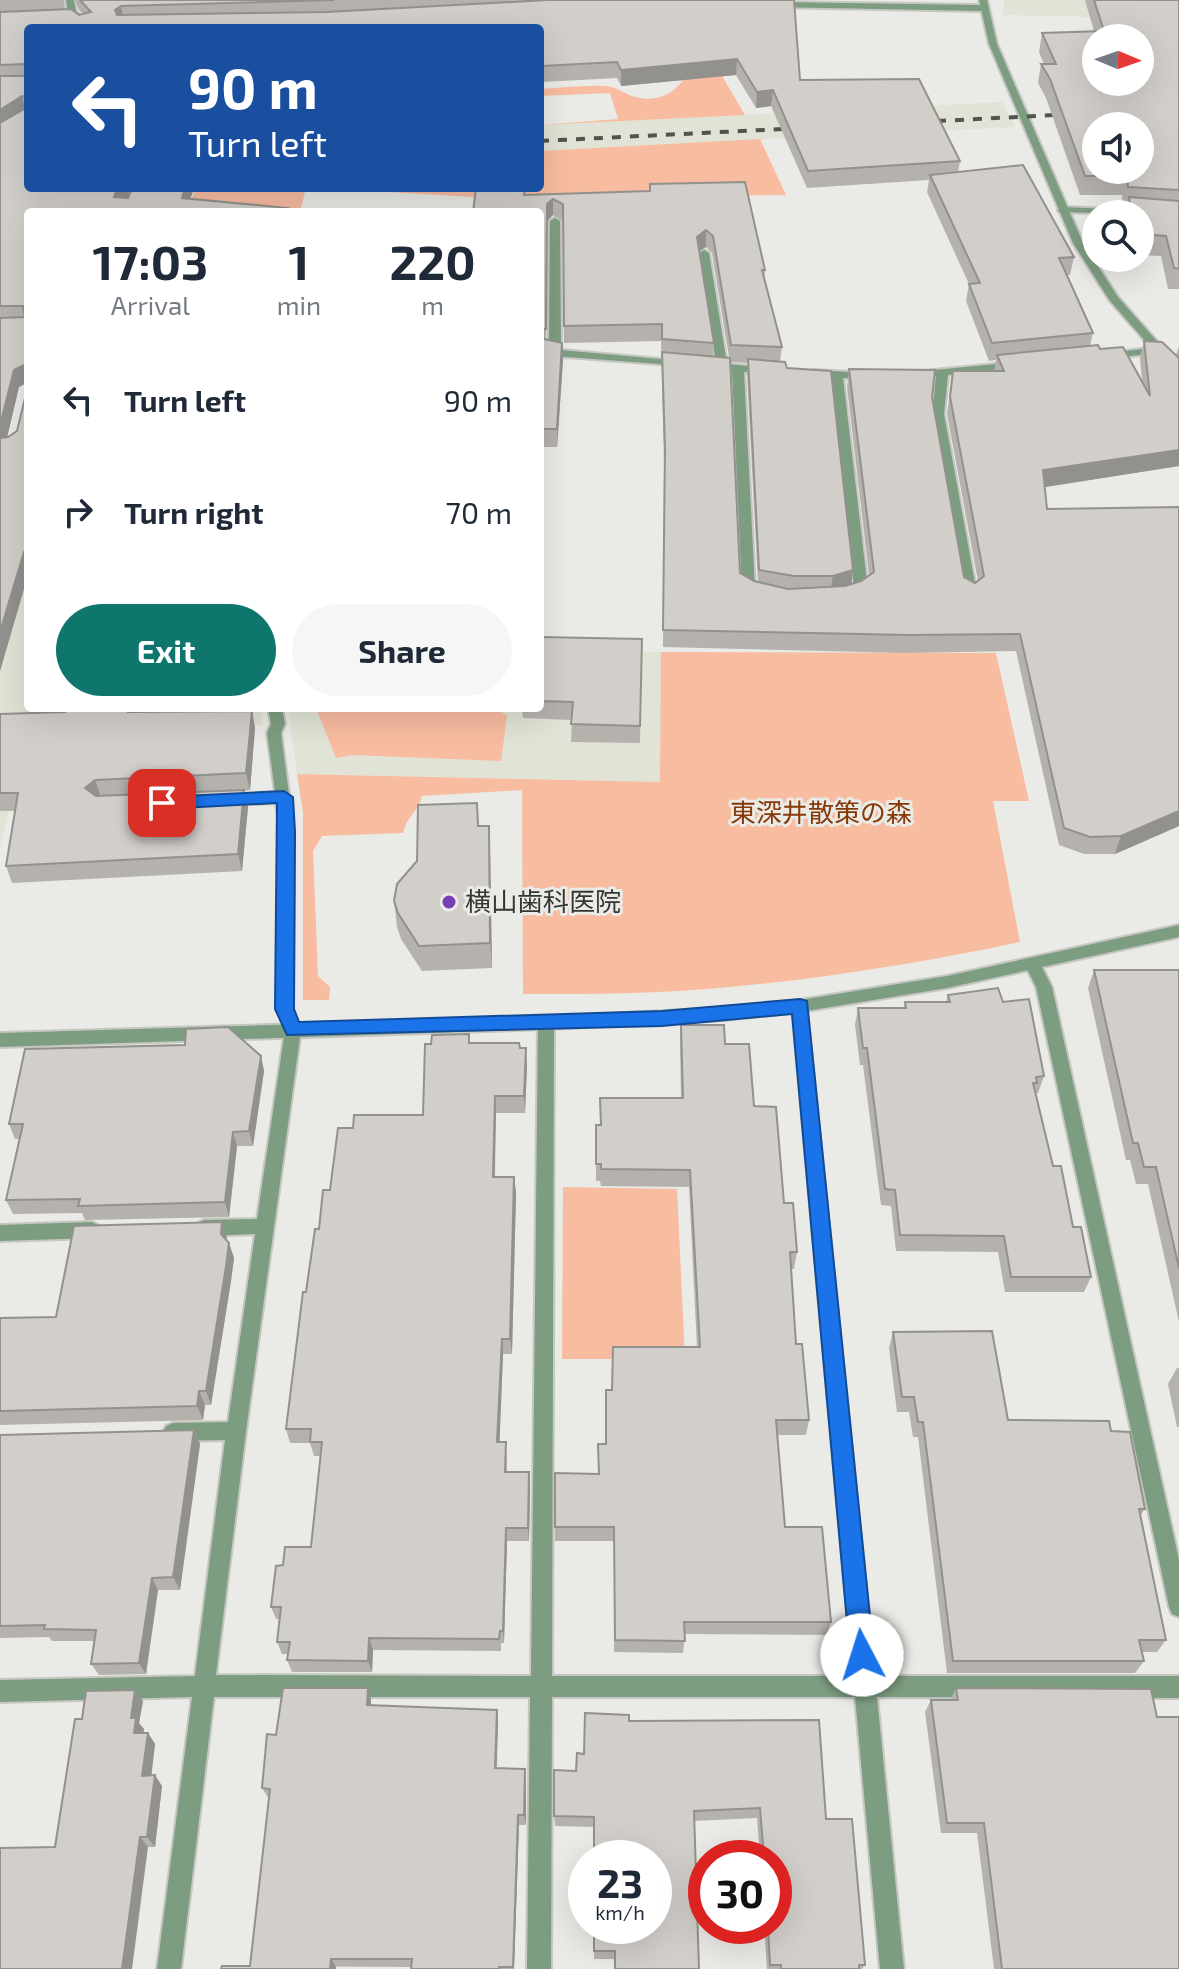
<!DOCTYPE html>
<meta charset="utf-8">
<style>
:root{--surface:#fff;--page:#f6f6f7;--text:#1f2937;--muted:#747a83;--accent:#0f766e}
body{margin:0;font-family:"Exo 2","Noto Sans JP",sans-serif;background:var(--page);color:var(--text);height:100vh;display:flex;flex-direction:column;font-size:30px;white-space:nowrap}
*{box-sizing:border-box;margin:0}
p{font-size:26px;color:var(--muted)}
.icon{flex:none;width:44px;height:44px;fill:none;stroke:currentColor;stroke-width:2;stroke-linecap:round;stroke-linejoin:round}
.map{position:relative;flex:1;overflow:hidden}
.side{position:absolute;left:24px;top:208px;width:520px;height:504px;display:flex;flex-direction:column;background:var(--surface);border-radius:8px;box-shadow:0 8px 32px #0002}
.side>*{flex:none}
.banner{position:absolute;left:24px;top:24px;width:520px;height:168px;border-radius:8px;box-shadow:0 8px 32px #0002;background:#1a4fa0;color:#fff;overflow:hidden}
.needle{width:52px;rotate:92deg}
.tools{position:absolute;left:1082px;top:24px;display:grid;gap:16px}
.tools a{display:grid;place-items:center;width:72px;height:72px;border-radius:50%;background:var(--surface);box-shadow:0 8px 32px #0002;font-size:40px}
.speed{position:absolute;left:568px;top:1840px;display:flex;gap:16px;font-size:40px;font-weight:700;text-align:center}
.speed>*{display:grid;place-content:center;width:104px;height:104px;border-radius:50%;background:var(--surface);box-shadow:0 8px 32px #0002;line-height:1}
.speed small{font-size:20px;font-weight:400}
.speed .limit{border:12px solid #d22;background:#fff;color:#111}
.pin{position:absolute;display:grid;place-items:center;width:68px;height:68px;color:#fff;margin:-34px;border-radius:16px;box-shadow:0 4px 12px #0006}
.me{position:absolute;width:88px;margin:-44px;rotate:355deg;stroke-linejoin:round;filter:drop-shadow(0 0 6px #0008)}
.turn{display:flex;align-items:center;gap:28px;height:168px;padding:0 32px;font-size:36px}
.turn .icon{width:104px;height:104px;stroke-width:2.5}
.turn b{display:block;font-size:56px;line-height:68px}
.eta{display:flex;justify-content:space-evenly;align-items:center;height:136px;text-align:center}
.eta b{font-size:48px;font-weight:700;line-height:56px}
.cta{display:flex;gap:16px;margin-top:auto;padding:16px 32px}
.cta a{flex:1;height:92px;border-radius:48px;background:var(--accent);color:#fff;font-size:32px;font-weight:700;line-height:92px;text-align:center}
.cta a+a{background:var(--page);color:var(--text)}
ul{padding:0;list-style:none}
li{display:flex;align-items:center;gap:24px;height:112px;padding:0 32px}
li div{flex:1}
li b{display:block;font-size:30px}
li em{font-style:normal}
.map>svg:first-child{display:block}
</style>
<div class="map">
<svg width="1179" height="1969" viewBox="0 0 1179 1969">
<rect width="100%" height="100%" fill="#eaebe6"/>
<!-- built -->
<path fill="#e1e3d6" d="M1004,0h175v19l-176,-4z
M1002,102l13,25 -475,24v-26z
M28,497v211h232l3,17 -235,1 -28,123v-350z
M540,650l121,2v130l-364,-8 -9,-66h252z"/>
<!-- green -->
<path fill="#f8bca1" d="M711,57l34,58 -205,10 78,-6 -8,-26 -70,3v-7c21,-1 42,-4 63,-3 12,0 18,6 29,10 28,9 50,-6 59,-31z
M760,139l26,56 -314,2 -154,-9h222v-37z
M195,188h111l-6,24h-112z
M661,652l335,1 33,148h-36l27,141c-95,20 -193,36 -290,45 -69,7 -138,7 -207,7l-1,-204 -100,6c-3,15 -16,21 -19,37l-81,3 -9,15 5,125 12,11 -1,13h-26v-187l-6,-39 363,8z
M316,708h180l11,8 -6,45 -149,-6 -16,3z
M563,1187l114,2 8,170h-123z"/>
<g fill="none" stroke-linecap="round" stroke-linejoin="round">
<defs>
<path id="minor" d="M66,0h8l2,11 15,17h-9l-14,-16z
M776,2l206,3 4,3 -4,3 -209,-4 -1,-2z
M1063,207l116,5v6l-39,-2v-2l-81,-2 -1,-2z
M555,218l5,3 1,129 121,11 4,1v4l-146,-11v-6h9l1,-128z
M704,250l5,3 18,111 43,4 6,3 -6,3 -26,-2 11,216 8,5 -7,4 -14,-7 -10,-219 -23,-2 -6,-3 6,-3h7l-17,-110z
M1159,347l6,3 -2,2 -55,7 -6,-3 6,-3z
M1017,362l6,3 -2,2 -73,8 -4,39 33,180 -7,4 -7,-4 -31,-180 4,-38 -23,2 -6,-3 6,-3z
M813,370l56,3 6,3 -6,3 -26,-1 25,212 -18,11 -7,-4 11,-9 -22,-211 -23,-2 -2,-2z
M268,708h14l3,16 -4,9 13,99 -1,177 8,21 -55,401 -30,244 315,1 7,-653 2,-5h12l2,5 -2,653h301l-61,-670 2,-4h12l69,674h304v22l-302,-1 27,272h-24l-25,-272h-303l-1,272h-24l3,-272h-316l-33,272h-24l35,-272 -192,5v-22l195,-4 30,-236 -52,1 -7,-3 -3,-6 3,-6 7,-3 55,-1 27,-188 -51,2 -6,-3 -3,-5 3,-5 6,-3 53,-1 28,-189 -8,-21 3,-177 -4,-29 -50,2 -7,-5 7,-5 49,-3 -8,-59 4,-9z
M1033,959l6,2 13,26 127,573v57l-7,-3 -3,-7 -133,-620 -11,-22 2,-4z
M92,1222l6,3 3,5 -3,5 -6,3 -92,3v-16z"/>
<path id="tertiary" d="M979,0h8l10,44 86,199 35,54 61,69v10l-4,-1 -65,-74 -37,-58 -84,-199z
M1179,925v12l-232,51 -147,24 -76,8 -178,9 -546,18v-14l546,-16 178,-9 76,-8 147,-24z"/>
</defs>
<!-- minor casing -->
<use href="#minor" stroke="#c6c7c2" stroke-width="4"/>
<!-- tertiary casing -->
<use href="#tertiary" stroke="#c6c7c2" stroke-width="4"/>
<!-- minor -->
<use href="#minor" fill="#7d9d81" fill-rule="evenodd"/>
<!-- tertiary -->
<use href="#tertiary" fill="#7d9d81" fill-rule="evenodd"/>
<!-- rail -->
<path stroke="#535350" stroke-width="4" stroke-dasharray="9 9" stroke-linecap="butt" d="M919,122l156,-8
M540,141l263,-13"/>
</g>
<!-- wall -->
<path fill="#b5b2ae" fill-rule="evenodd" d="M0,0h64l1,10 14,5 4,-1 -4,-4 -4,-10h719l6,80 160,81 -2,11 116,85 -4,18h-4l27,58 -3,13 10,3 42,32 -2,-23 4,-17 32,14 3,-9v120l-134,21 2,22 132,317 -64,28h-31l-25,-9 -43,-194 -111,2 -242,-6 1,-182 -3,-124 -97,2 -1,-122 -10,-6 -6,6 -1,119 16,3 1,17 -6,87h-17v-235h-67l53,-24v7l123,-3 1,-8 115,86 -1,9 18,68 -2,14 73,209 -2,15 10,-4 8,-6 -22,-188 2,-18 83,28 32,180 11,6 3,-2 -31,-167 6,-43h41l2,-11 -7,1 -23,-60 3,-17 -42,-92 2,-12 -122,8 -36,-82 -15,2 -20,-33 -115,11 -4,-8 -75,4 -2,-8v-46h-512v160h166l-4,11 98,9v4h-260v363l-28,96zM706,247l6,6 17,104 -16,-1 1,-13 -15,-92zM731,362l17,1 -1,12 11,207 -4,-1 -14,-8zM25,384l1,10 -9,37 -10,6 12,-50z
M1085,0h94v289h-11l-7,-33 -21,-1v-41h-15l2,-7h-4l-1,-12h-42l-34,-97 -8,-15 3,-19h3l-5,-12 3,-19 52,-2z
M540,637l102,2 -2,104 -69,-1 1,-22 -49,-2 -1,-7h-5v-3h23z
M66,708h73l-1,4 114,-1 3,17 -5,62 -6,1 4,16 -6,64 -230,12 -6,-17 9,-55h-15v-97l65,-2z
M477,803l2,23h10l1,26 2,116 -70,3 -21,-32 -4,-12 -3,-26z
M1094,970h85v352l-31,-138h-12l-6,-24h-4l-38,-172z
M948,995l55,7 41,74 -6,17h-2l17,73 38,111 -7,15h-79l-7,-40 -102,-1 -5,-45 -10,-1 -18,-140h-3l-5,-40 3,-17h46l1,-6h41z
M681,1025l44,19 29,62 30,97 13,49 -3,17h-3l5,75 13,76 -3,15h-29l8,92 46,95 -4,13 -142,-1 -2,19 -69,-1v-111h-59v-14l43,-53 8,-30 6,-54 85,-43 -8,-160 -88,-1 -1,-5h-4v-56h4v-27h81l-1,-55z
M469,1034l1,9 50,5 7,17 -2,48h-29l-1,64h19l2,16 -4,161h-9l-4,88 8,14v16h22l1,14 -1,55h-22l-3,102h-3v8l-128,-1 -1,22h-80l-5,-12 1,-6h-6l-5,-12 2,-23h-3l-5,-12 12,-42 28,-18 9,-91h-6l-4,-13h-20l-4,-14 20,-137 13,-63 11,-39 23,-62 70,-13 8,-71z
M261,1056l3,15 -11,75h-16l-8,71 -144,3 -3,-7 -69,1 -7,-14 13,-61h-4l-6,-15z
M222,1222l5,18 2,3 5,15 -3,23 -20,124h-6l-2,15 -203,5v-107l56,-1z
M893,1332l115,88 103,11 34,78 -5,7 26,124 -9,12h-15l2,9 -9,12h-188l-29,-236h-5l-4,-25h-12l-8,-64z
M1177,1368h2v59h-2l-9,-43z
M194,1430l6,14 -20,146h-22l-12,84 -47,1 -8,-11 3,-23h-42l-3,-4 -49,1v-203z
M368,1688l3,12v5l126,5 1,11 -1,47 29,12v45h-7l-5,144h-103v-2l-161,-1 19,-167 -7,-11 14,-53z
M956,1688l223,281h-185l-17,-136h-36l-16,-121 6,-12h19z
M143,1701l-4,22 5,6 -1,4h5l7,11 -4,32 11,10 -7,61h-100l27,-128z
M629,1721l197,98 39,146 -3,4h-95l-3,-43h10v-68h-14l-3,-40 -63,3 -79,138h-21v-132l-39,-1 -1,-10 30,-62z"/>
<!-- shaded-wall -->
<path fill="#93918d" d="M121,6l3,16 -6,4 -3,-16z
M737,59l-1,16 -115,11v-16z
M773,90l-2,16 -15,2 1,-16z
M22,96l4,16 -26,16v-18z
M117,188h10l3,10 -16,-1z
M185,188h9l-8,24 -4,-14z
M553,199v16l-6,6 -1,125 1,-142z
M706,230v17l-10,6 1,-16z
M562,343l1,17 -6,87v-18z
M24,365l4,17 -9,5 -13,55 -6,2v-19l14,-55z
M1179,450v16l-140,22 4,-18z
M24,552l4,12v11l-28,96v-39z
M853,570l-2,16 -21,6 3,-16z
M129,708h10l-6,22 -5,-18z
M252,711l3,17 -5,62 -4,-17z
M95,780l6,18 -10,8 -6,-18z
M244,790l4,17 -6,64 -4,-17z
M1179,811v15l-64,28 6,-18z
M489,826l1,26 2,116 -2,-25z
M526,1048l1,17 -2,48 -1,-17z
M261,1056l3,15 -11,75 -4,-15z
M495,1096l1,17 -2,80 -1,-16z
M233,1132l4,14 -8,71 -4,-15z
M514,1177l2,16 -4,161 -2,-15z
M222,1222l5,16 -1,11 -5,-15z
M229,1243l5,15 -3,23 -20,124 -5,-14z
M502,1339l1,15 -4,103 -2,-15z
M199,1391l6,14 -2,15 -6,-14z
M194,1430l6,14 -20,146 -7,-13z
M529,1472l1,14 -1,55 -1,-13z
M506,1528l1,13 -3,102 -1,-12z
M152,1578l6,12 -12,84 -7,-11z
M369,1638l4,12 -1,22 -4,-11z
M368,1688l3,12v17l-4,-12z
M135,1690l8,11 -4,22 5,6 -2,15 -8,-11 -3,-15z
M497,1710l1,11 -2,58 -1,-11z
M148,1733l7,11 -5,43 -8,-11z
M525,1769l1,11v45l-2,-10z
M155,1775l7,11 -7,61 -8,-10z
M518,1815l1,10 -5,144h-1z
M140,1837l8,10 -16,122h-10z
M331,1959l5,8v2h-6z"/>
<!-- building -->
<path fill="#d2cfca" stroke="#93918d" stroke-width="2" fill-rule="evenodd" d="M80,0h254l-213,6 -6,4 2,5 210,-3 221,-12h246l6,80 119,-1 41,82 -152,10 -35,-81 -16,2 -20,-33 -116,11 -4,-8 -76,4 -1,-7v-31h-512v160h89l-3,9 14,1 4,-10h53l-3,10 106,10 -2,4h-258v340h-4l-24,80v-194l8,-1 9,-6 9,-37 -2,-29 -10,5 -14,55v-107l25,-1 -2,-11h-23v-183l26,-15v-11l-4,-1 -22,14v-34h24l3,-9 -3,-3 -24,1v-53l71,-3 8,6 12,-3z
M1094,0h85v190l-51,-3 -1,-11h-42l-35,-97 -9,-15h15l-14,-31 62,-2zM1096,38h44v44h-44zM1096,126h44v44h-44z
M1023,165l51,92 -15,1 34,75 -101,10 -23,-59 11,-1 -50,-108z
M745,182l20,88h-3l20,77 -51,-2 -18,-109 -7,-6 -9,7 17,106 -52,-4v-15l-98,2 -1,-122 -10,-5 -6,5 -1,125h-6v-117h-67l3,-24h49l-1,7 126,-4v-7z
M1129,197l50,4v68l-5,-1 -8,-32 -26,-2v-20h-9z
M540,338l22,5 -5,86h-17z
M1144,341l18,1 17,16v92l-136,20 4,39 132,-2v304l-58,25 -31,1 -26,-9 -44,-194 -112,1 -245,-5 2,-182 -3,-96 68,6 10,215 14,8 34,8 57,-3 16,-5 13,-9 -25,-203 86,1 -3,27 32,180 11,6 9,-7 -34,-179 3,-26h51l-7,-16 101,-10 2,4 23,-2 27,49z
M748,359l37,3 2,6 44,3 22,199 -20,6h-39l-35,-6z
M540,637l102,2 -2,87 -69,-2 2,-22 -33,-1z
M66,708h63l-1,4 124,-1 -6,62 -151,7 -10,8 11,8 148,-6 -6,64 -232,12 12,-73h-18v-79l65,-2z
M477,803l1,23h11l1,117 -71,3 -21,-33 -4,-12 3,-17 20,-23 1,-56z
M1094,970h85v298l-23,-101h-12l-6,-24h-5z
M998,988l5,14 26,-3 15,77 -8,1 1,6h-4l20,83h8l12,61h8l10,50h-80l-7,-41 -104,-1 -5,-45 -10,-1 -18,-141h-4l-5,-40h48l-1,-6h45l-2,-7z
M681,1025h43l1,19h24l5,62 22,1 8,96h9l4,49h-7l6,92h6l7,76h-33l9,107h37l9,95h-147l1,19 -70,-1 -1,-113h-59v-54l44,1 -1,-30h8v-54h6l1,-43h87l-10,-177 -89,-1v-5h-5v-39h5l-1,-27h83z
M228,1027l33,29 -12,75 -16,1 -8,70 -147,4 2,-7 -74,1 17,-76h-14l16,-75 160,-4 1,-16z
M469,1034v9h50l1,5h6l-2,48h-29l-2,81h21l-4,162h-8l-5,103h9l-1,30h24l-1,56h-22l-3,103h-3l-1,8 -130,-1 -1,23 -81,-1 3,-18h-13l4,-35h-10l5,-41 7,-1 2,-18h26l11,-105h-12l1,-13h-25l17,-137h3l9,-63h4l4,-39h7l8,-62h15l1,-13h69l2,-71h6l1,-9z
M222,1222l-1,12 8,9 -3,23 -20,125h-7l-2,15 -197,5v-93l56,-1 18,-91z
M992,1331l16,89 101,1 2,10 19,1 15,77h-6l27,131h-27l5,21h-191l-30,-239h-5l-4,-25h-12l-9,-65z
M194,1430l-21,147 -21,1 -13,85 -48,1 5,-34 -52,-1 1,-4 -45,1v-191z
M283,1688h85l-1,17 130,5 -2,58 30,1 -1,46h-6l-5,152h-14v2h-88l1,-10h-81l-1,10h-109l1,-3h28l20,-177 -8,-1 5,-54 9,1z
M956,1688l195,1 6,28h22v252h-177l-18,-146h-37l-16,-123h27z
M135,1690l-4,28h5l-2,15h14l-6,43 13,-1 -8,62h-7l-18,132h-122v-121l55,-1 20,-128h7l4,-28z
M585,1713l44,2v6l190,-1 7,99h26l13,146h-6v4h-78v-4h-11l-2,-39h6v-68h-10l-4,-50 -66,3 5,158h-84v-18h-21v-25h60v-68h-60v-41l-40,-1v-46l22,1 1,-18 7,1z"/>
<!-- route -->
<path fill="#1a73e8" stroke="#114b97" stroke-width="2" d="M284,791l9,6 2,35 -1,177 5,13 363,-11 138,-12 7,2 67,654 -3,8 -9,4 -8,-4 -4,-8 -58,-641 -130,12 -375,9 -12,-26 2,-206 -115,6 -8,-6 8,-6z"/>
<!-- markers -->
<circle fill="#773db3" stroke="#eaebe6" stroke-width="3" cx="449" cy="902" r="8"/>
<g text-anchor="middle" stroke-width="6" stroke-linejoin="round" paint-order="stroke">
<!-- park labels -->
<g font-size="26" fill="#873807" stroke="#eaebe6">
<text x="821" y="822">東深井散策の森</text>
</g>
<!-- poi labels -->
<g font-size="26" fill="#353533" stroke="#eaebe6" text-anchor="start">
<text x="465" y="911">横山歯科医院</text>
</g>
</g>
</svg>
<div class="tools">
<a><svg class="needle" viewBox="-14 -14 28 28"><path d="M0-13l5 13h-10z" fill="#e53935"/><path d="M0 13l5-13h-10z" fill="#747a83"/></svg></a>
<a><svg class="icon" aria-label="sound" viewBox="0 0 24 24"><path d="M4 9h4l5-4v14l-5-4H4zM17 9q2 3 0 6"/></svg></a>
<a><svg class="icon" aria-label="search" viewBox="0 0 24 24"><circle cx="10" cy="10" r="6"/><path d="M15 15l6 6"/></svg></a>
</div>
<div class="speed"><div>23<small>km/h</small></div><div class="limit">30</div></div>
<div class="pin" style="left:162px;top:803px;background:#d93025"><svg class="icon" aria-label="arrive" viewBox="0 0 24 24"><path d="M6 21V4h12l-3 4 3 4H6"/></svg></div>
<svg class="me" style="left:862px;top:1655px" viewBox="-20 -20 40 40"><circle r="19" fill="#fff"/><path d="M0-13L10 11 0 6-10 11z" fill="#1a73e8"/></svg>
<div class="banner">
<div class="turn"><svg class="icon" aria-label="left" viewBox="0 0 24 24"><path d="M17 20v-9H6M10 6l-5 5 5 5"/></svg><div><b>90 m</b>Turn left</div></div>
</div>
<section class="side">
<div class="eta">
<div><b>17:03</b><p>Arrival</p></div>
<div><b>1</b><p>min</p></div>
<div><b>220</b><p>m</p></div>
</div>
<ul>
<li><svg class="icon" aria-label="left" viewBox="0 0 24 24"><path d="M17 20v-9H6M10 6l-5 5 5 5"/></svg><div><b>Turn left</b></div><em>90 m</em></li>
<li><svg class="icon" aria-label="right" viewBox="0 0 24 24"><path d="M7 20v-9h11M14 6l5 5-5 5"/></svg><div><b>Turn right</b></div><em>70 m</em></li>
</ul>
<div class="cta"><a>Exit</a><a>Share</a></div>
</section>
</div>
